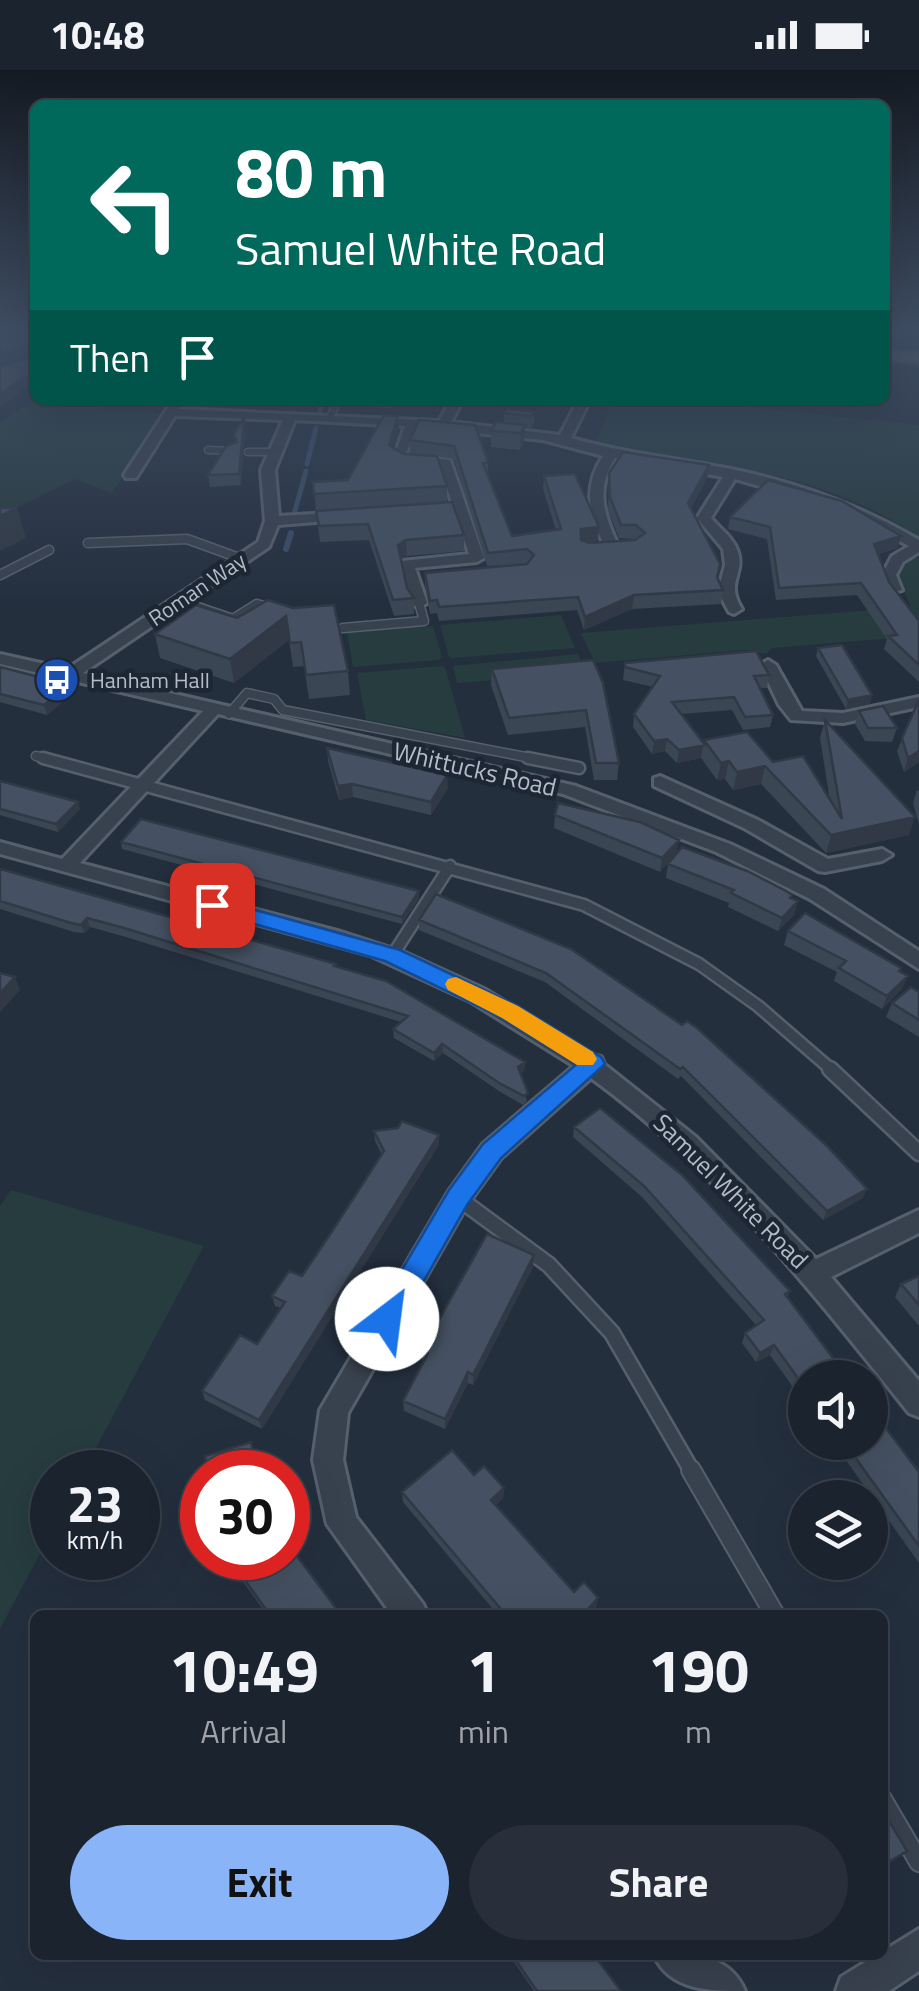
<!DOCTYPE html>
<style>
:root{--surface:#1b232e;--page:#282f3a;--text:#f1f3f6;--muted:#a0a4aa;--line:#39404a;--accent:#8ab4f8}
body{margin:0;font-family:"Titillium Web",sans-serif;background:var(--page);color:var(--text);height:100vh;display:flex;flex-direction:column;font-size:38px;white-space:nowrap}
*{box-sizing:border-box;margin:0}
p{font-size:32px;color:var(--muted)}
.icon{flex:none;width:55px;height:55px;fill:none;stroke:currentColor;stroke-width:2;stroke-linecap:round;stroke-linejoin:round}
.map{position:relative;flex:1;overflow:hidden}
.side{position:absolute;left:30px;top:1540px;width:858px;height:350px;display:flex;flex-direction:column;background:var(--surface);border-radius:15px;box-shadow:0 10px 40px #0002,0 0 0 2px var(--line)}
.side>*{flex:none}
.guide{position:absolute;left:30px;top:30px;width:860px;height:305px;border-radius:15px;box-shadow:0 10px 40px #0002,0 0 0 2px var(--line);background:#00695c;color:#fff;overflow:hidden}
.buttons{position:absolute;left:788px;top:1290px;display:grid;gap:20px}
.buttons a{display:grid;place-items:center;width:100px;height:100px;border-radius:50%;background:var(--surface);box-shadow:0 10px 40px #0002,0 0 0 2px var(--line);font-size:50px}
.speed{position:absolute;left:30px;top:1380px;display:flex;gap:20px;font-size:50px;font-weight:700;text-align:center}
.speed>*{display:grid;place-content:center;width:130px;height:130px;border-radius:50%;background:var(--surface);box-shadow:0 10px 40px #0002,0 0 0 2px var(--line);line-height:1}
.speed small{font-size:25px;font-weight:400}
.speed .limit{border:15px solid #d22;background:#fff;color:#111}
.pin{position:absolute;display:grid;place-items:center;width:85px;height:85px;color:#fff;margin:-42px;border-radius:20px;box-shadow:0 5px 15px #0006}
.me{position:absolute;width:110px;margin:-55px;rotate:30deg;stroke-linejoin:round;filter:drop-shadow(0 0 8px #0008)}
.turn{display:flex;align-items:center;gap:35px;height:210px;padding:0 40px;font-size:45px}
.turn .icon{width:130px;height:130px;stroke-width:2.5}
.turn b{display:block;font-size:70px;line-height:85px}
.then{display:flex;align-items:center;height:95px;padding:0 40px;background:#0003;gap:20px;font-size:38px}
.eta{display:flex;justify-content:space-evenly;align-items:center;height:170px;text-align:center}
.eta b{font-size:60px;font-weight:700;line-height:70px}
.action{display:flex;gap:20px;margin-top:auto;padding:20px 40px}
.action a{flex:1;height:115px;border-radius:60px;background:var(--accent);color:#111;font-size:40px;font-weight:700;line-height:115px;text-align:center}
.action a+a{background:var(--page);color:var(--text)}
.status{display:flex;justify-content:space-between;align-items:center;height:70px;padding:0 50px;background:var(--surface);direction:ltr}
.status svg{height:28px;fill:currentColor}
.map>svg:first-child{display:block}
</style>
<div class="status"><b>10:48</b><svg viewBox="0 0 49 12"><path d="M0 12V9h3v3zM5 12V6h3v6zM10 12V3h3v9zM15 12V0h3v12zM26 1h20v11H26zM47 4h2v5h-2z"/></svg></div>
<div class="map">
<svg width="919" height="1921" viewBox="0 0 919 1921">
<rect width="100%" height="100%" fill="#242f3e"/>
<!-- green -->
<path fill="#263c3f" d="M35,329l70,1 -3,11 62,2 -52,80 -37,-14 -75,37v-94z
M612,330h68l239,25v113c-93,-68 -214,-74 -324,-91z
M909,488h10v78l-147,12 -6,6 -20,-4 -151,13 -14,-30 330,-26 -13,-29z
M561,545l14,33 -122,10 -4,-1 -9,-32z
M433,556l9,31 -3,3 -86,7 -6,-35z
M578,584l8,19 -129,10 -4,-17z
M441,596l4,1 20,71 -99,-18 -9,-47z
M11,1120l193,56 -121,226h-31v59l-52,98v-423z"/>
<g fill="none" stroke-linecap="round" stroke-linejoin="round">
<!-- stream-far1 -->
<path stroke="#394c67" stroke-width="5" d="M320,342l2,-12
M307,394l9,-36
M293,448l13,-47"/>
<!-- stream -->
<path stroke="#394c67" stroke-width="6" d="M286,479l5,-16"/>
<defs>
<path id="service-far4" d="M368,332l23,1
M329,348l10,-18
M208,380l24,1
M248,382h27"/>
<path id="service-far3" d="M88,473l99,-4 55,20
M0,505l49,-25
M180,531l53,18 24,-15 16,5
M343,558l81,-7 -5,-18
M229,644l18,-21 27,6 9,11 258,50
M36,686l16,4"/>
<path id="service-far2" d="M43,688l541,147 115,59 59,42 75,65
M528,688l51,10
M392,886l58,-90"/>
<path id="service-far1" d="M830,999l89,84
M458,1128l91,67 63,68 81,140"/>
<path id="service" d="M691,1400l84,145
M882,1729l37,63"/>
<path id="minor" d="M173,330h12l-6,9 260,12 12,-21h12l-12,22 109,13 18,-35h12l-19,38c53,15 106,21 160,31 65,13 130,37 188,71v12l-16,10 -7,13 6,15 -13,3 -7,-18 10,-19 17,-10 -68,-36 -106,-31 -24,39c9,11 22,19 27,34 7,23 -13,30 4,57l-8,5 -5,-2 -11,-21 7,-26 -2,-16 -26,-31 26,-41 -108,-19c-20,31 -11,58 4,89l-7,4 -5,-1c-18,-32 -25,-62 -4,-94l-60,-16 -126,-13 -12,29 45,4 34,98 -7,4 -62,6 12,35 -8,5 -8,-5 -9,-42 67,-7 -29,-87 -35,-2 -12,-5 12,-34 -110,-6 -20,50 4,46 69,-4 5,1v6l-75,6 -9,22 -186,126 493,113 154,58 94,45 95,62v18l-109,-70 -94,-47 -153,-58 -345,-80 -138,149 261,69 62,20 83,38 105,65 10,2 3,7 92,73 120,122 103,-49v23l-88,44 88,104v36l-10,-4c-96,-120 -193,-244 -318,-335l-90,80 -34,47 -119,208 -5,47 13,57 67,87 5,11h-36l-65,-91 -14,-64 7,-50 129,-219 34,-47 91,-78 -104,-65 -100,-46 -370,-101v-12l62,17 141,-148 -203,-47v-10l67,15 191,-127 7,-21 -4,-51 22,-50 -108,-4 -39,62h-10l-2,-3z
M768,590l8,5 26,46 41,2 76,-16v10l-76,16 -52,-3 -12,-15 -19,-40z
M660,706l98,44 70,39 54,-10 10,6 -10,6 -57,11 -7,-1 -74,-43 -90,-42v-8z
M919,1859v42l-30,20h-53l5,-14z
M654,1885c36,0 75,-3 91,36 -35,0 -75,0 -91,-36z"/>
<path id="trunk" d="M885,280l34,3v10l-34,-3z"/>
</defs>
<!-- service-far4 casing -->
<use href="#service-far4" stroke="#565f6c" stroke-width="9"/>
<!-- service-far3 casing -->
<use href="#service-far3" stroke="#565f6c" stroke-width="11"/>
<!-- service-far2 casing -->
<use href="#service-far2" stroke="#565f6c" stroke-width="15"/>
<!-- service-far1 casing -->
<use href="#service-far1" stroke="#565f6c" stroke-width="19"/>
<!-- service casing -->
<use href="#service" stroke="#565f6c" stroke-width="22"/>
<!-- minor casing -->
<use href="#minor" stroke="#565f6c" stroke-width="6"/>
<!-- trunk casing -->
<use href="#trunk" stroke="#434c59" stroke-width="5"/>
<!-- service-far4 -->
<use href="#service-far4" stroke="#38414e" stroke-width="6"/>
<!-- service-far3 -->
<use href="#service-far3" stroke="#38414e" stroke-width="8"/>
<!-- service-far2 -->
<use href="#service-far2" stroke="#38414e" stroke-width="10"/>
<!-- service-far1 -->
<use href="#service-far1" stroke="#38414e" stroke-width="14"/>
<!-- service -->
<use href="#service" stroke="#38414e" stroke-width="18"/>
<!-- minor -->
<use href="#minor" fill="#38414e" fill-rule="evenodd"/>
<!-- trunk -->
<use href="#trunk" fill="#656462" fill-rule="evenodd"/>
</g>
<!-- wall -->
<path fill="#3b4654" d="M534,342v11l-3,5 -6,-1 -1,15 -4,8 -29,-3v-16l13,-8v-10z
M398,346l1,15 -5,17 10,6 22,1 -16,-2v-13l9,-20 69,42v13l24,61 44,-6 -13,-41 1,-13 54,64 -12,2 3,1 47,-4 -17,-1 -11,-28 1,-37 100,-8 -2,13 -16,30 32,82 -2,14 -89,5 -48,21 -7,-20 -138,11 -2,-8 -7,1 -5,-28v-13l103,-9 -41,2 -33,-107 -17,-3 10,30v16l-131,8 -3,-28 35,-2z
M244,348l1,11 -4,56 -31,2 -2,-12 27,-32 -1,-9z
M316,441l148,24v16l-57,5 -6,3 6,29 7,10v16l-20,2 -25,-76 -49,2z
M730,447l168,31 -20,6 11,28 30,39v61l-35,-33 3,-10 -30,-44 -81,5 -9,-61 -39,-10z
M268,530l80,71 2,24 -41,4 -5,-33 -11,1 -4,-27 -55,43 -74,-25 -5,-24 82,-16z
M818,578l52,56 -24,5 -30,-53z
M593,590l26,103 -2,17h-23l-9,-53 -77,8 -17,-50 1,-16z
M625,593l144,12 -2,13h-7l13,27 -3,12 -27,3 -11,-20 -51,4 23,29v-3l69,22 57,39 -10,-63 5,-18 84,115 -83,18 -65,-69 -28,6 -8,-11 -8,1 -16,-22 -24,5 -12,-12 -13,3 -19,-27 1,-13 19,-27 -30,-7z
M0,597l72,27 -25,21 -47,-13z
M919,630v62l-15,10 -7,-21z
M859,641l38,17 -5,14 -27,-1 -10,-17z
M327,678l121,40 -17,27 -78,-18 -14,3 -11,-39z
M0,711l80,28 -22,23 -58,-17z
M917,720l2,1v34l-6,-22z
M555,745l124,25 -3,13 -16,19 -106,-44z
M121,772l298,49v7l-17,26 -280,-75z
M668,794l124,34 2,17 -16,16 -50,-24 1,-4 -63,-25z
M0,799l336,98 189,95 -1,8 -4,4 7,27 -4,4 -24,-14 -56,-38 -9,8 -40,-23 -1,-9 8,-7 -275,-85 -36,-10 -6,6 -10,-1 -74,-23z
M419,850l152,29 292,249 -40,22 -142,-144 -3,3 -133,-97 -126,-52z
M788,861l111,40 3,18 -20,20 -48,-28 3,-9 -53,-27z
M919,922v45l-33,-20 6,-14z
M574,1057l216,164 -3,6 18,81v26l-35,-49 -14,7 -14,-19 3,-10 11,-8 -114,-128 -69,-60z
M374,1061l65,4v10l-177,284 -57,-29 -3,-9 55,-47 24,-36 -6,-2 -3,-10 30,-20 80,-121 -7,-14z
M534,1185l-1,12 -60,118 -5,-2 -23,46 -41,-18 -1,-10 21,-40h-2v-11z
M919,1206v50l-24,-29 6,-13z
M833,1372h37l49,30v91z
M474,1405l30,13 -1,10 -7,7 78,87 24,6 -2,9 -4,4 3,4h-97l-95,-113 -1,-10z
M234,1495l107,50h-74l-29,-40z
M509,1885h85l27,36h-87z"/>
<!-- shaded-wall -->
<path fill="#303945" d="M32,274l2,10 -34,10v-11z
M35,303v11l-10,4 -25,20v-13l22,-17z
M398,346l1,15 -9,29 -1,-15z
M244,348l1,11 -4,56 -2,-11z
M525,355l-1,17 -4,8 1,-17z
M709,395l-2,13 -21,38 2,-13z
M17,438l9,30 -26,13v-35z
M599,457l-1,13 -18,2 1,-13z
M901,466l-3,12 -27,8 3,-12z
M406,470l1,16 -9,5v-16z
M634,525l-2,14 -48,21 1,-13z
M286,546l3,24 -55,43 -4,-24z
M70,615l2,9 -25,21 -3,-10z
M872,625l-2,9 -24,5 2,-9z
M667,669l-2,12 -13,3 2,-13z
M703,675l-2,13 -24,5 2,-13z
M919,681v11l-15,10 4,-14z
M729,691l-4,18 -8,1 4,-17z
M765,696l-4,18 -28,6 4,-18z
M447,705l1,13 -17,27v-13z
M352,714l1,13 -14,3 -1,-14z
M78,732l2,7 -22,23 -2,-8z
M915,747l-6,18 -83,18 5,-18z
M679,770l-3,13 -16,19 2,-14z
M419,821v7l-17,26v-7z
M798,831l-4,14 -16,16 4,-13z
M87,848l3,9 -6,6 -3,-8z
M908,906l-6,13 -20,20 5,-13z
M15,907l5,13 -20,22v-19z
M442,974l1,9 -9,8v-8z
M525,992l-1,8 -6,6v-9z
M439,1065v10l-177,284 -3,-9z
M867,1119l-4,9 -40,22 4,-9z
M534,1185l-1,12 -60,118v-10z
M774,1275l-4,10 -14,7 4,-9z
M468,1302v11l-23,46v-10z
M504,1418l-1,10 -12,12v-10z
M598,1528l-2,9 -8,8 1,-7z"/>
<!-- building -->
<path fill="#455162" stroke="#303945" stroke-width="2.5" d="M0,263h35v14l-3,-3 -32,9z
M35,282v21l-13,5 -22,17v-29l33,-9z
M507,339l27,3 -2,4 -28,-3z
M384,345l14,1 -9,29 15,9 33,2 10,30 -133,8 -1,-12 35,-2z
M244,348l-5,56 -31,1 18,-29 11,-4 -3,-8z
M419,350l56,5 13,37 -5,1 29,73 49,-7 -17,-53 31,-2 24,53 -18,2v11l8,3 46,-3 10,-7 -9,-8h-15l-11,-28 -1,-24 14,-21 86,13 -21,38 32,61 -3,13 6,13 -89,5 -49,22 -7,-20 -139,10 -2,-7 -7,1 -5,-28 102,-9 7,-9 -7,-6 -39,4 -34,-107 -44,-6z
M496,352l29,3 -4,8 -30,-2z
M768,410l74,21 59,35 -27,8 15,38 30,39v44l-31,-29 9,-1 -36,-52 -82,5 -9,-61 -40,-10z
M452,432l12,33 -58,5 -8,5 9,43 7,10 -21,2 -25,-76 -49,2 -3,-15z
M0,438h17l-17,8z
M268,530l25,8 41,-3 14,66 -42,4 -5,-33 -11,1 -4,-27 -56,43 -75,-25 41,-29 41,13z
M842,575l30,50 -24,5 -30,-52z
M756,581l13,24 -15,1 19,39 -28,2 -11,-20 -62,5 33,43 -26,5 -12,-11 -13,2 -20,-27 26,-38 -35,-9v-4z
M593,590l10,23 16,80h-23l-10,-53 -77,8 -17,-49z
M0,597l70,18 -26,20 -44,-11z
M919,630v51l-11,7 -6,-20z
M883,636l14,22h-29l-9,-17z
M825,650l90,97 -84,18 -66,-69 -28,6 -8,-11 -8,2 -17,-23 43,-8 26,30 30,-6 39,63z
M327,678l120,27 -16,27 -79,-18 -14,2z
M0,711l78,21 -22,22 -56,-15z
M558,733l82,19 39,18 -17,18 -107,-43z
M141,749l278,72 -17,26 -281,-75z
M682,777l65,24 39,20 6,4 -2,3 8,3 -16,17 -51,-25 3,-3 -66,-26z
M0,799l336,95 -2,2 52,15 139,81 -7,5 10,26 -4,3 -25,-13 -57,-39 -8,9 -41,-24 15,-13 -284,-88 -37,-10 -6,7 -10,-2 -71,-22z
M436,824l135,55 111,76 5,-4 10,7 129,117 41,44 -40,22 -144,-144 -3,2 -134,-96 -127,-53z
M805,843l96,55 -2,3 9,5 -21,20 -48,-28 7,-7 -58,-30z
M0,903l15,4 -15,16z
M911,917l8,5v28l-27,-17z
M600,1038l82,67 108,116 -5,3 63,84h-43v10l-31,-43 -14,8 -15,-20 19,-13 -120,-134 -70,-59z
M402,1051l37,14 -180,285 -57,-29 38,-56 17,9 28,-42 -13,-6 17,-25 13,5 27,-40 55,-85 -10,-20 24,-3z
M487,1164l47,21 -61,120 -5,-3 -23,47 -42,-18 25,-48 -6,-3z
M919,1206v29l-18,-21z
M870,1337l49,65v74l-75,-104h26z
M251,1372l7,30h-50l-3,-16z
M452,1380l22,25 10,-9 20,22 -13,12 83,92 10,-10 14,16 -9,10 6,7h-89l-104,-123z
M288,1474l53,71h-71l-36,-50 10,-7h44z
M882,1739l25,42 -25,15z
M512,1885h82l27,36h-84z"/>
<!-- sky -->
<linearGradient id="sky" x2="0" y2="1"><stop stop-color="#141a22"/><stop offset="0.49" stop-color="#3f4d63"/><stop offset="1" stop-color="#3f4d63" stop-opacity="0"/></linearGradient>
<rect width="919" height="532" fill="url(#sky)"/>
<!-- route -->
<path fill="#1a73e8" stroke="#114b97" stroke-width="2.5" d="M212,828l188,52 118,56 83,51 4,7 -104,94 -34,47 -70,123 -10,3 -10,-3 -4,-9 76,-129 34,-46 94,-80 -75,-46 -117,-57 -180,-51 -3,-5 3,-5z"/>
<!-- slow -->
<path fill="#f59e0b" d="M456,907l62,29 75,46 4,7 -4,6h-16l-75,-47 -54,-28 -3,-6 3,-5z"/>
<!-- icons -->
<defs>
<symbol id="bus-disc" viewBox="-11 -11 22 22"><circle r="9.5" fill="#1a4fb4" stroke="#1d2633"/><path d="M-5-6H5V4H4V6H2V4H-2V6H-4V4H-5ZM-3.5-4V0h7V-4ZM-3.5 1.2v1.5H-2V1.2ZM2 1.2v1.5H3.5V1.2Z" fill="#fff"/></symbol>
</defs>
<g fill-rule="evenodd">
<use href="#bus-disc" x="32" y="585" width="50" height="50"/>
</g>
<g text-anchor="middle" stroke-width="9" stroke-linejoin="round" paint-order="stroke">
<!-- far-street labels -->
<g font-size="22" fill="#b4bcc9" stroke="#1d2633">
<text transform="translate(197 519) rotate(-34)" y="8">Roman Way</text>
</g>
<!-- far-poi labels -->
<g font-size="22" fill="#b4bcc9" stroke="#1d2633" text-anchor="start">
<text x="90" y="618">Hanham Hall</text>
</g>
<!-- street labels -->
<g font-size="25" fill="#b4bcc9" stroke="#1d2633">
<text transform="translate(475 699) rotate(13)" y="9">Whittucks Road</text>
<text transform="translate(731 1121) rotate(45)" y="9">Samuel White Road</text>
</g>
</g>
</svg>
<div class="buttons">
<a><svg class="icon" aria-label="sound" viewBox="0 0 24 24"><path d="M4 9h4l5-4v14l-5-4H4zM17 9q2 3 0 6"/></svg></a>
<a><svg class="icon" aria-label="layers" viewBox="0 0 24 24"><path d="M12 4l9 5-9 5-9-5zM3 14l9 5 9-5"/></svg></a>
</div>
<div class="speed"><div>23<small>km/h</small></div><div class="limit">30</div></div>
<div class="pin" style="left:212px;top:835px;background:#d93025"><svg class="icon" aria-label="arrive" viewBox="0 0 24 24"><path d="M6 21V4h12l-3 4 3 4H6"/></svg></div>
<svg class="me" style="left:387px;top:1249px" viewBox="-20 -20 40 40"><circle r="19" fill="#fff"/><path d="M0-13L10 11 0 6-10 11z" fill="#1a73e8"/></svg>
<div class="guide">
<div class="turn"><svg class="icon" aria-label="left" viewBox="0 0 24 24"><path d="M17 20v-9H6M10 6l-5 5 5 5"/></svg><div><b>80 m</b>Samuel White Road</div></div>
<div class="then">Then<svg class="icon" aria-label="arrive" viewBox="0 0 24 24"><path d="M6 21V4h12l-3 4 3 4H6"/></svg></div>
</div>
<section class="side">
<div class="eta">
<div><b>10:49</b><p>Arrival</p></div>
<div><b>1</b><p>min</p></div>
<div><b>190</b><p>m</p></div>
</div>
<div class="action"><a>Exit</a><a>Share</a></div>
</section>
</div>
